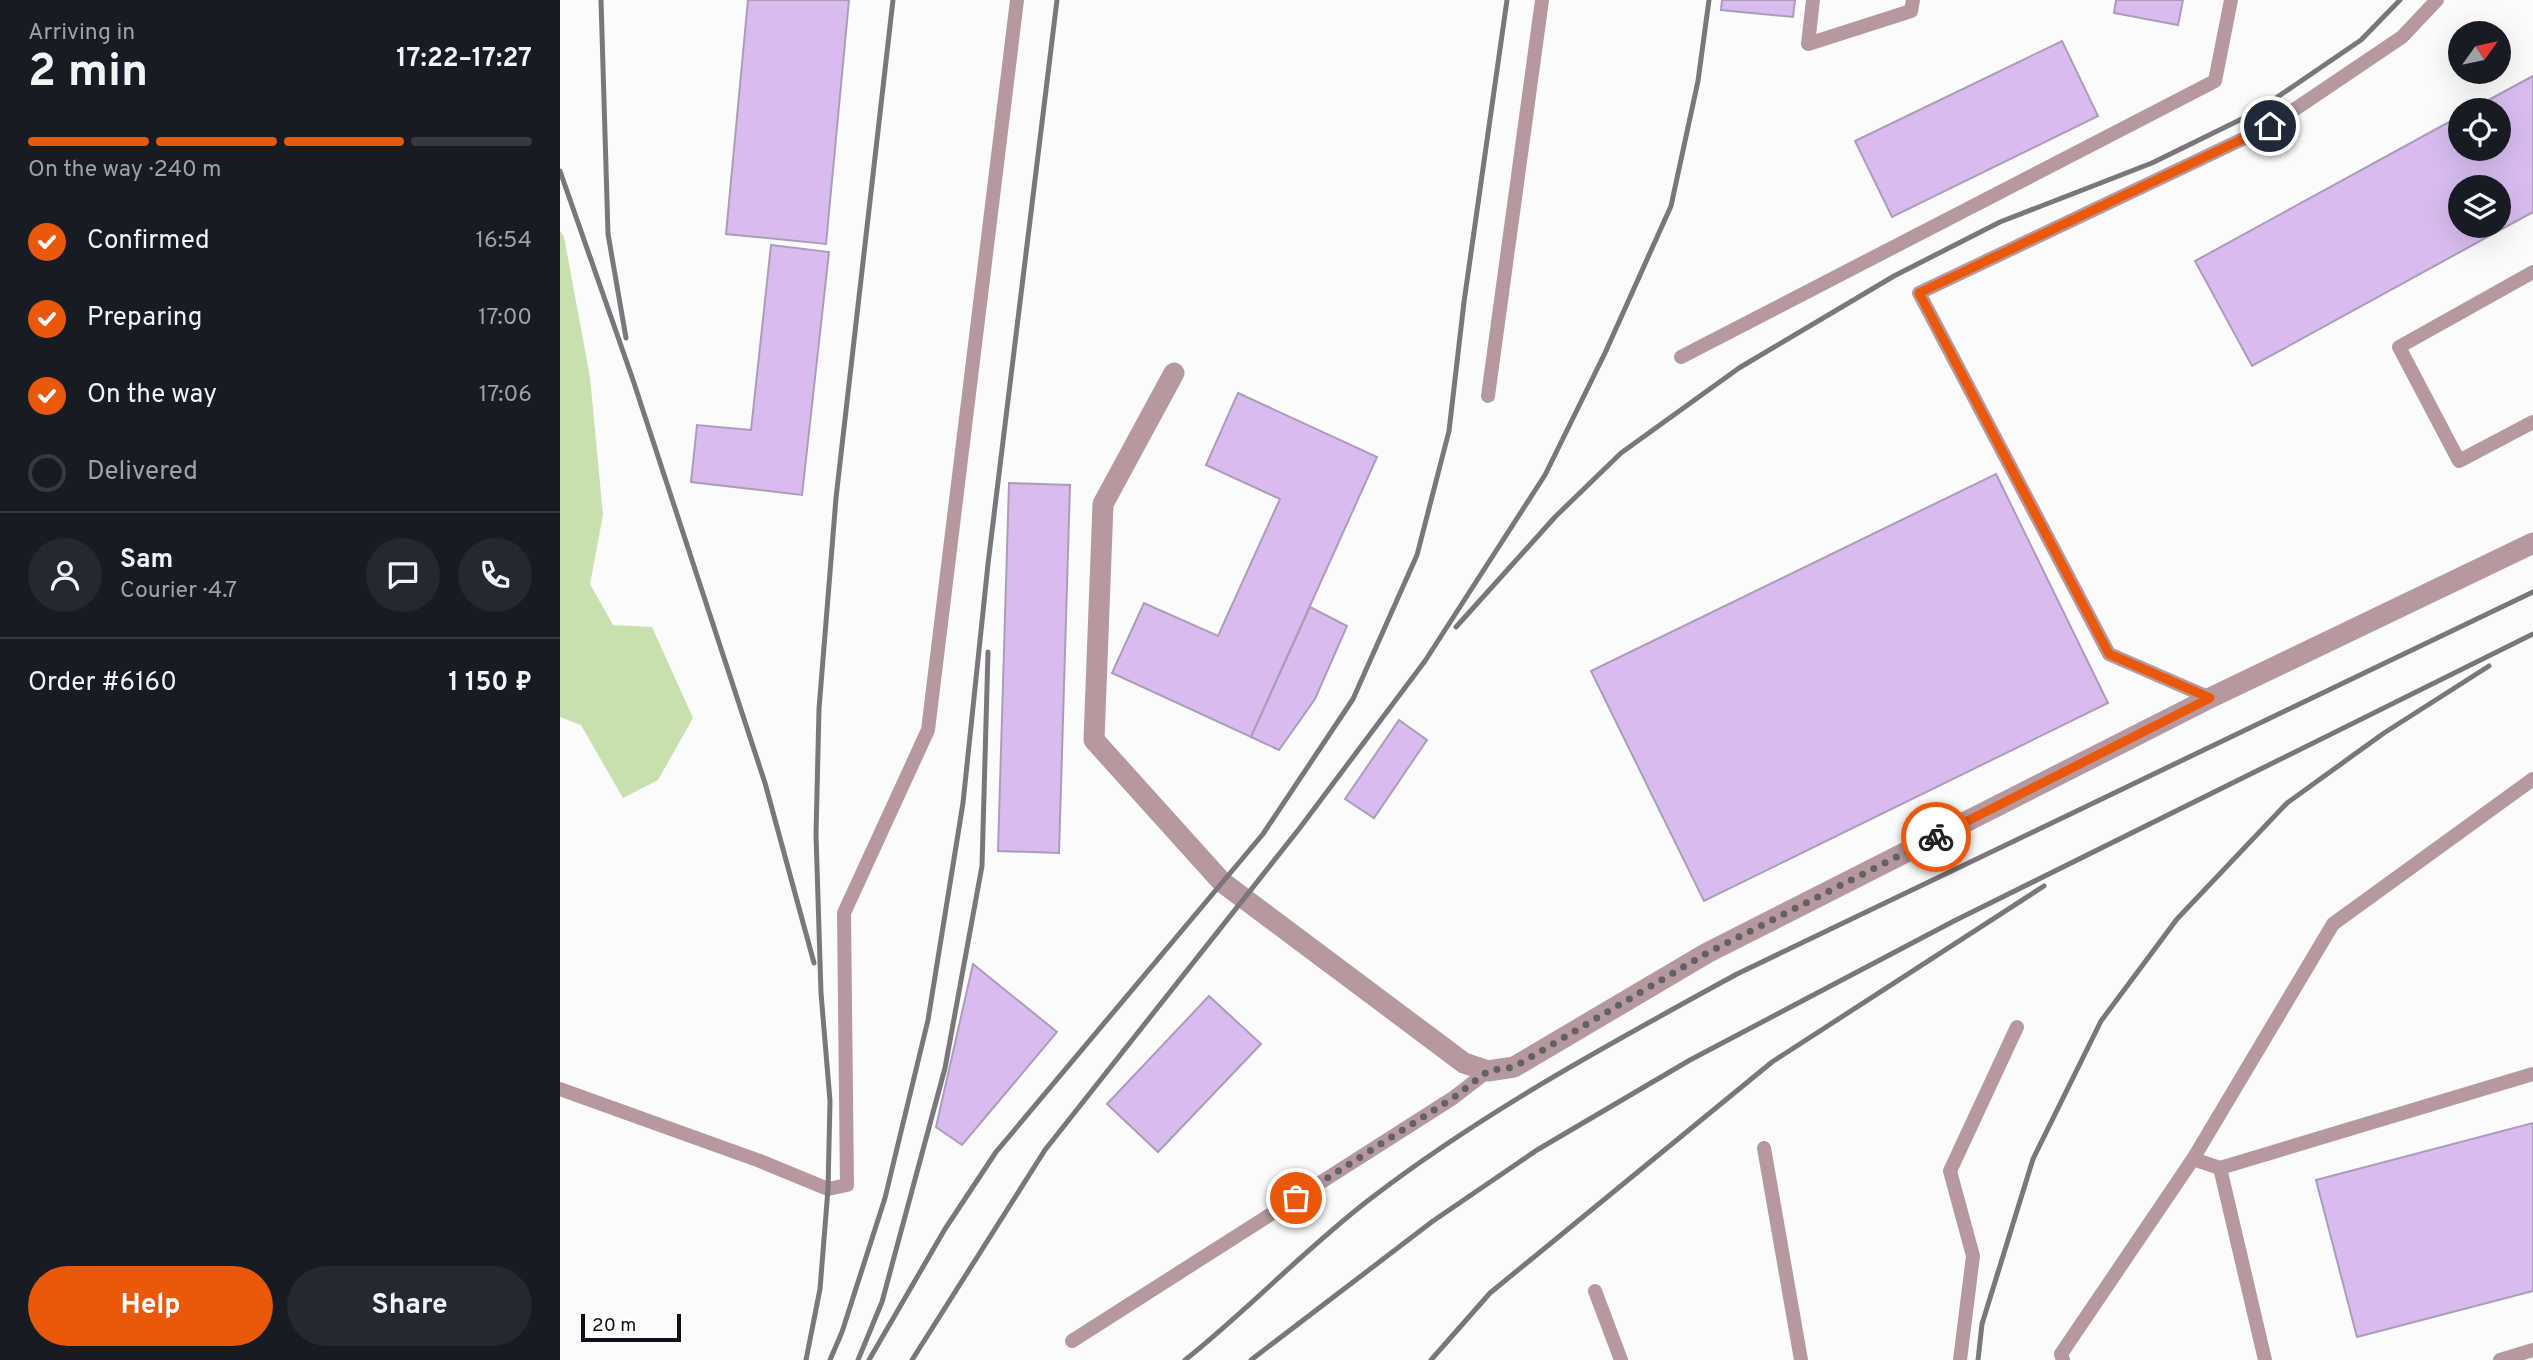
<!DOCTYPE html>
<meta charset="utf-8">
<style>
:root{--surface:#171b24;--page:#242831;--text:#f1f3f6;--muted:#9ea1a6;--line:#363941;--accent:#ea580c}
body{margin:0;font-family:Overpass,sans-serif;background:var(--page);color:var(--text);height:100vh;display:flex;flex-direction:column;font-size:26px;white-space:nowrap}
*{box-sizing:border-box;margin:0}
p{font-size:23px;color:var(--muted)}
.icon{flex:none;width:38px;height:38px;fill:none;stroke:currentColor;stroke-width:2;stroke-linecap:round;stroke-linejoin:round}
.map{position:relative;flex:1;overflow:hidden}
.side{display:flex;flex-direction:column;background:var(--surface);width:560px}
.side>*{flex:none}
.needle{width:46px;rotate:57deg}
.tools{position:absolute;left:1888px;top:21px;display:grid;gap:14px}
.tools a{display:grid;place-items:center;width:63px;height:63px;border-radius:50%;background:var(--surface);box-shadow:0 7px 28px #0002;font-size:35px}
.scale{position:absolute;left:21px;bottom:18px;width:100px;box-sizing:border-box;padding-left:7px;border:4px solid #130d18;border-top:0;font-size:19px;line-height:24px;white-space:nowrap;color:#130d18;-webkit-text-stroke:5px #fff;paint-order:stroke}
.pin{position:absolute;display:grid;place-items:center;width:60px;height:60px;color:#fff;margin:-30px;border:4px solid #fff;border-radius:50%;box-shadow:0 2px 7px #0007}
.courier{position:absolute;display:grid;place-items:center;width:70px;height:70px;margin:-35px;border:5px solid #ea580c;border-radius:50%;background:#fff;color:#222;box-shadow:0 2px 9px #0007}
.summary em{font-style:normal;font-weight:700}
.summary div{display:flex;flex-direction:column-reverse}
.summary{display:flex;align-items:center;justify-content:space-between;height:119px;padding:0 28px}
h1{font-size:46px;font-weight:700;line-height:52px}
.bar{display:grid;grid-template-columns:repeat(4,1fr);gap:10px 7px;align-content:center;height:84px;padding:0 28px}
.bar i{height:9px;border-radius:5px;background:var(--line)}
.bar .active{background:var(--accent)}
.bar p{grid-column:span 4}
.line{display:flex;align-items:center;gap:18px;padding:0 28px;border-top:2px solid var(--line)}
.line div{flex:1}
.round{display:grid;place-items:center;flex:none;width:74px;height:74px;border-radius:37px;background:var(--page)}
ol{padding:0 28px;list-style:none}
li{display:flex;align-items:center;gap:21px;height:77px}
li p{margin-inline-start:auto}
li .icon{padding:7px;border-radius:50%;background:var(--accent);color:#fff;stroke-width:4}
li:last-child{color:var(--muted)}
li i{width:38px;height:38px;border:4px solid var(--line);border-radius:50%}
.primary-button{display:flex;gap:14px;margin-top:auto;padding:14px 28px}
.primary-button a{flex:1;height:80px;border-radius:42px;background:var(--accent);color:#fff;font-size:28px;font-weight:700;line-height:80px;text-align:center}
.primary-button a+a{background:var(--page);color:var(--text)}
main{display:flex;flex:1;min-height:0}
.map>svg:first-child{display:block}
</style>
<main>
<section class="side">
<div class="summary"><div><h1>2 min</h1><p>Arriving in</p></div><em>17:22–17:27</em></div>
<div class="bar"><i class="active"></i><i class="active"></i><i class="active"></i><i></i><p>On the way · 240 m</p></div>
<ol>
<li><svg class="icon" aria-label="check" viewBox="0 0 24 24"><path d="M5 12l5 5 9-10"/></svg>Confirmed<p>16:54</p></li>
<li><svg class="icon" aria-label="check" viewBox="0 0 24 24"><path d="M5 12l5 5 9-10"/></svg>Preparing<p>17:00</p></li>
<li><svg class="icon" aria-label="check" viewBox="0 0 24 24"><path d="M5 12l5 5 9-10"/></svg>On the way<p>17:06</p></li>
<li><i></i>Delivered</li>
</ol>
<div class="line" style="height:126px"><a class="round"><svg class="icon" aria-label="person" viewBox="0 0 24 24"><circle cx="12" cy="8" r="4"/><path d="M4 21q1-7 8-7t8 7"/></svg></a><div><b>Sam</b><p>Courier · 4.7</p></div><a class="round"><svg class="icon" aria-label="chat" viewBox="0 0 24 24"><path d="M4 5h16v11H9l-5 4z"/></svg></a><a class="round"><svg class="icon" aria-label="phone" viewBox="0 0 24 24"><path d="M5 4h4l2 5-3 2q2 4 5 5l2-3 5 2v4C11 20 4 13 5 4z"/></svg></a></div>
<div class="line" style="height:91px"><div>Order #6160</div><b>1 150 ₽</b></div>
<div class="primary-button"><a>Help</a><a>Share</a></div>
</section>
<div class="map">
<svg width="1973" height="1360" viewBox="0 0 1973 1360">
<rect width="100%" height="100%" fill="#fbfbfb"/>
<path fill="#c7e0ae" d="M0 231 4 237 30 377 43 515 30 584 53 625 92 627 133 718 98 780 63 798 21 725 0 717Z"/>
<g fill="#d8bcf0" stroke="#ac9cb9" stroke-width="2" fill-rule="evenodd">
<path d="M188 0H289L266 244 166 234Z"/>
<path d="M1162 0H1235L1233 17 1161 10Z"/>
<path d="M1556 0H1623L1618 25 1554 13Z"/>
<path d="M1502 41 1538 116 1332 217 1295 141Z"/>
<path d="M1973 76V212L1692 366 1635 261 1900 116V149H1939V110H1910ZM1900 187H1939V226H1900Z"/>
<path d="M211 245 269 252 242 495 131 482 137 425 191 430Z"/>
<path d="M678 393 817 457 691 737 552 673 584 603 658 636 720 499 646 465Z"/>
<path d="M1436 474 1548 703 1144 901 1031 671Z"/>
<path d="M449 483 510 485 499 853 438 851Z"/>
<path d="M750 607 787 626 755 699 719 750 691 737Z"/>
<path d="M839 720 867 740 814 818 785 799Z"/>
<path d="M413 964 497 1032 402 1145 376 1127Z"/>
<path d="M649 996 701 1044 598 1152 547 1104Z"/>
<path d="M1973 1123V1291L1797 1337 1756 1180Z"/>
</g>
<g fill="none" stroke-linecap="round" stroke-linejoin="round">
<g stroke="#b5999f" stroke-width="14">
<path d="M1253 0 1248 44 1351 11 1353 0"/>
<path d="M1973 272 1839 347 1899 461 1973 422"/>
<path d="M1121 357 1655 81 1671 0"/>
<path d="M928 396 982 0"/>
<path d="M1650 698 1549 654 1359 293 1710 126 1842 37 1877 0"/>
<path d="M0 1089 200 1161 268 1189 287 1185 284 913 368 730 457 0"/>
<path d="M1204 1148 1241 1360"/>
<path d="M1660 1168 1973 1074"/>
<path d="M1035 1291 1061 1360"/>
<path d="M512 1341 893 1098 928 1071"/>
<path d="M1400 1360 1413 1256 1390 1171 1457 1027"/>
<path d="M1503 1360 1501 1354 1633 1159"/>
<path d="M1705 1360 1660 1168 1633 1159 1773 924 1973 779"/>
<path d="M1940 1360 1973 1350"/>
</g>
<path stroke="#b5999f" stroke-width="21" d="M614 373 543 504 534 740 662 882 904 1063 928 1071 954 1067 1147 953 1650 698 1973 543"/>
<g stroke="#7a767c" stroke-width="5">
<path d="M41 0 48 234 66 338"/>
<path d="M0 171 73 380 205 783 254 963"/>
<path d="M896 627 995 517 1061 453 1179 368 1334 276 1440 222 1592 163 1694 113 1801 40 1840 0"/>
<path d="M246 1360 260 1289 268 1189 270 1101 261 993 256 835 259 709 276 498 333 0"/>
<path d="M270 1360 282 1332 325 1198 368 1020 403 803 428 564 497 0"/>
<path d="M298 1360 322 1302 385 1068 422 866 428 652"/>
<path d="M309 1360 385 1229 436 1152 703 834 793 699 857 555 889 431 904 302 947 0"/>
<path d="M352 1360 485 1150 739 829 865 661 985 475 1045 353 1111 206 1138 81 1149 0"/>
<path d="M625 1360C689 1309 745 1249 810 1199 923 1112 1051 1043 1177 974L1973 592"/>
<path d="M691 1360 873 1221 977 1150 1130 1060 1394 921 1973 634"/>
<path d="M871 1360 930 1293 1212 1062 1484 886"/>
<path d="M1418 1360 1422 1324 1473 1159 1541 1021 1617 919 1727 803 1824 733 1929 666"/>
</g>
</g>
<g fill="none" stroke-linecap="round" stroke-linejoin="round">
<path stroke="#646067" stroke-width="7" stroke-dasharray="0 12.6" d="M736 1198 893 1098 928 1071 954 1067 1147 953 1376 837"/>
<path stroke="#ea580c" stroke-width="9" d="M1376 837 1650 698 1549 654 1359 293 1710 126"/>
</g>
</svg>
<div class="tools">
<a><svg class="needle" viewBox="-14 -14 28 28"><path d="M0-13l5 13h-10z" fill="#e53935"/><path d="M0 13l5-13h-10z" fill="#9ea1a6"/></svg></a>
<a><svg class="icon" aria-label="locate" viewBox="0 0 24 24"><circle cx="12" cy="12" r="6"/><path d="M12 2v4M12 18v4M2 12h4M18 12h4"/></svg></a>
<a><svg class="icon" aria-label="layers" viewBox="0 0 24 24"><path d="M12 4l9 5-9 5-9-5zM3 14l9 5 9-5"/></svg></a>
</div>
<div class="scale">20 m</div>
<div class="pin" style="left:736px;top:1198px;background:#ea580c"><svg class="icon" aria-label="bag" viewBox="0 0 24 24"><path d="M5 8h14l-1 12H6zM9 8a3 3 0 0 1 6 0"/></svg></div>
<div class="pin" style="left:1710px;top:126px;background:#1f2937"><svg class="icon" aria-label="home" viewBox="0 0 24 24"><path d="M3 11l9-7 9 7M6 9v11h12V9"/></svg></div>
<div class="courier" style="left:1376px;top:837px"><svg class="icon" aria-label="bike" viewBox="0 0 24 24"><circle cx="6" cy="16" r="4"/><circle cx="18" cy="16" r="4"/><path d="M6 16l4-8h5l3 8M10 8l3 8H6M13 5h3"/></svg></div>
</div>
</main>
